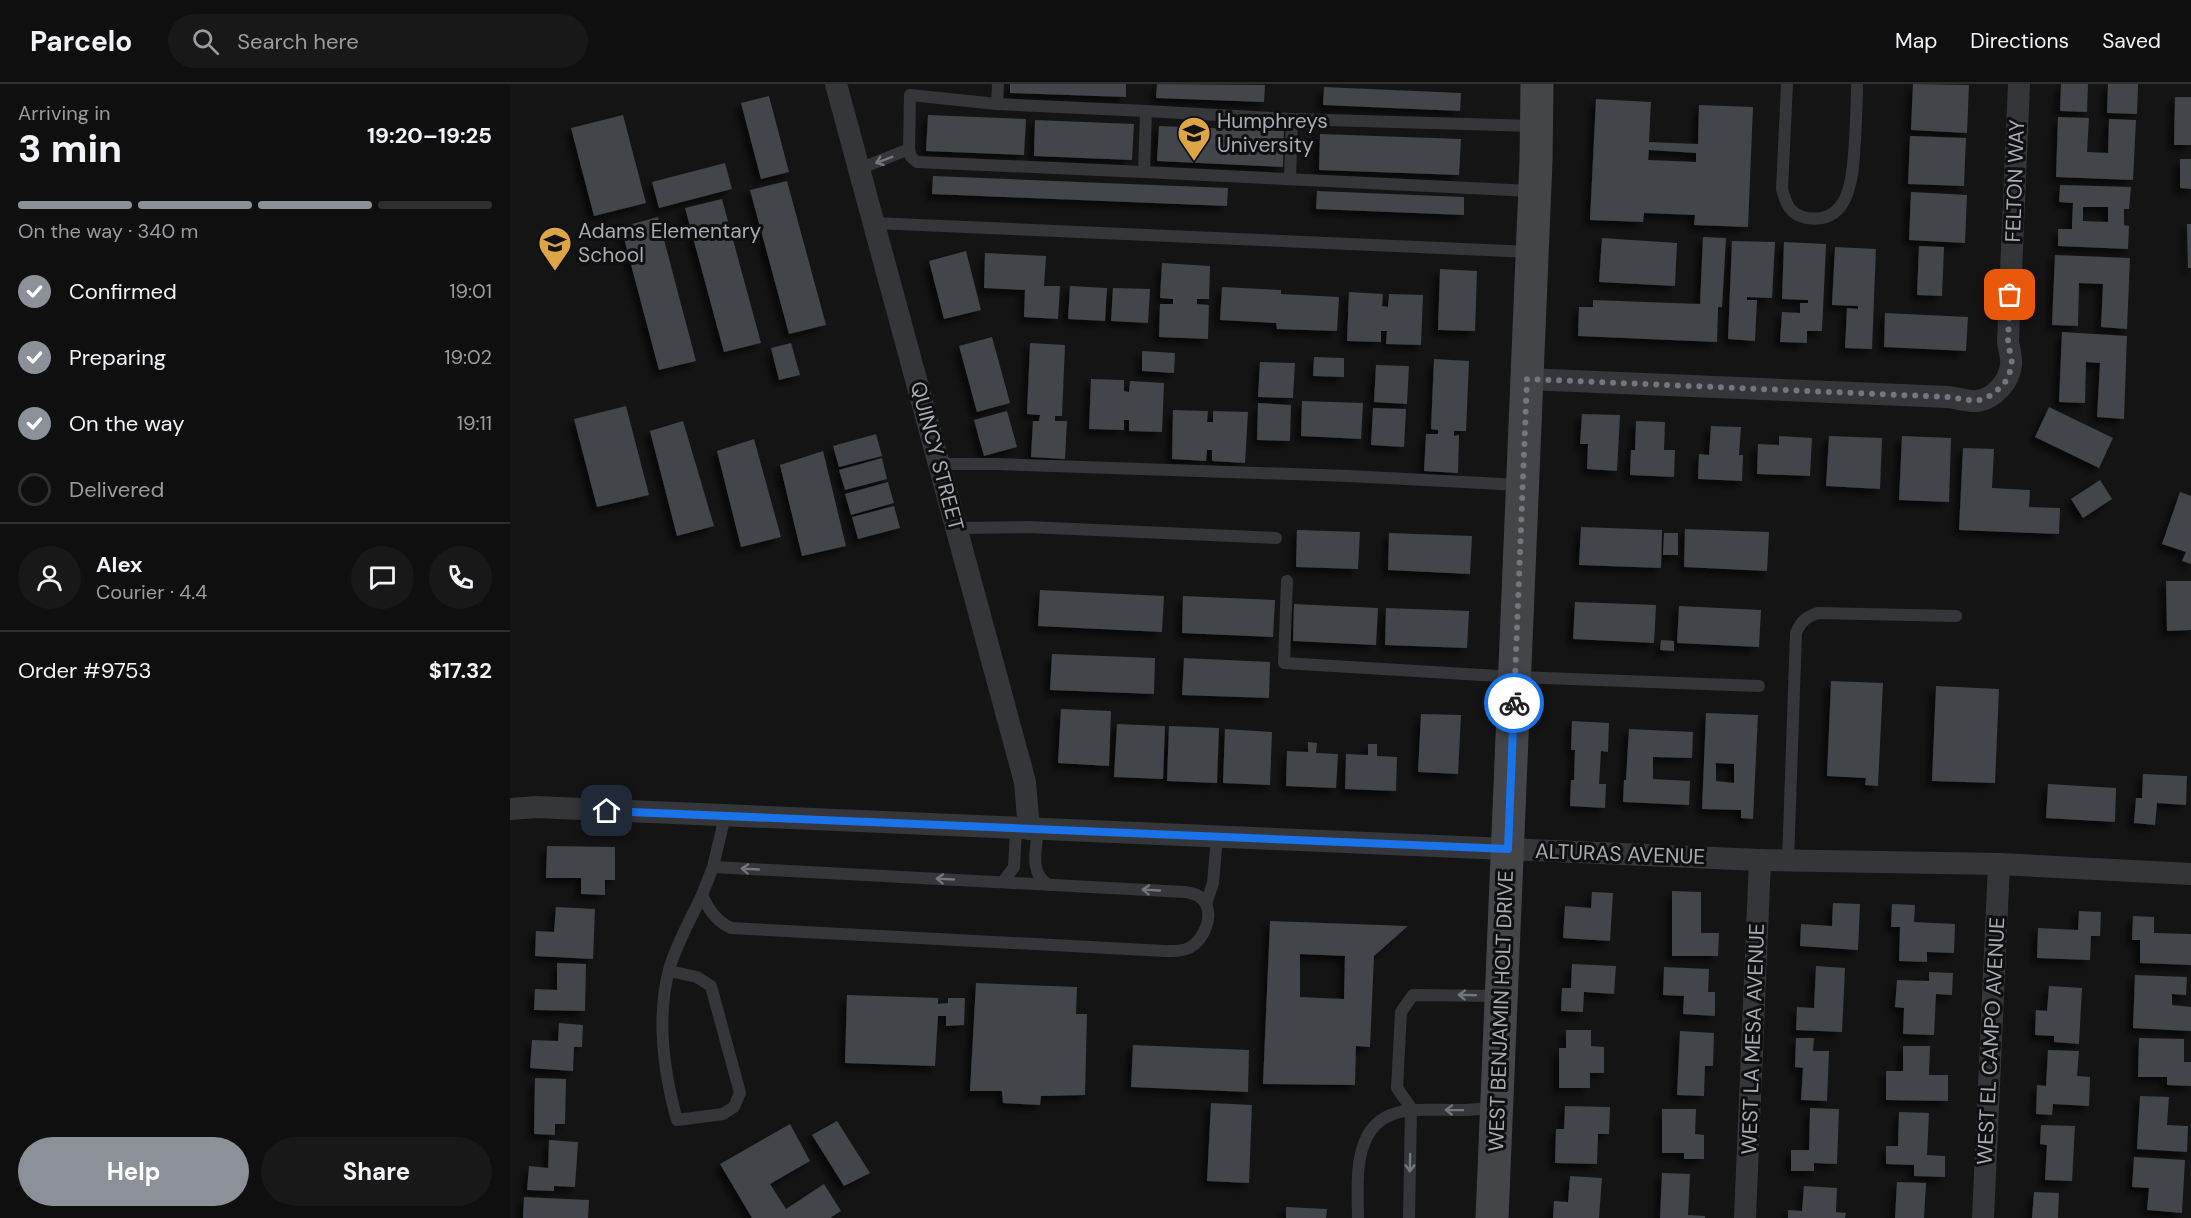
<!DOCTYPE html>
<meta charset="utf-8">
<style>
:root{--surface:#0f0f10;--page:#181819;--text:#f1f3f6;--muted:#9b9c9f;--line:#2f2f30;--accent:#8c9099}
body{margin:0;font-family:"DM Sans",sans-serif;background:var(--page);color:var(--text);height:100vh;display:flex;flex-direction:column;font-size:22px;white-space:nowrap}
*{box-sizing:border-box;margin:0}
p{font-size:20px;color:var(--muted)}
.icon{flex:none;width:33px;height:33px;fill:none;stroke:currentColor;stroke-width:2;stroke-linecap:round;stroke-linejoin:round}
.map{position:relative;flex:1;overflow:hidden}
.side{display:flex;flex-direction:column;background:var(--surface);width:510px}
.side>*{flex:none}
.pin{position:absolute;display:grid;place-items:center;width:51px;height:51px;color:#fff;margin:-26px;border-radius:12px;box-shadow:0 3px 9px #0006}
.courier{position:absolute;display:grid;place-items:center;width:60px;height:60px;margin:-30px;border:4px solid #1a73e8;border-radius:50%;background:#fff;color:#222;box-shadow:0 2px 8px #0007}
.summary em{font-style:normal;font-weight:700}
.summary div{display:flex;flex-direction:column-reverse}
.summary{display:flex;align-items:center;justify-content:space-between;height:102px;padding:0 18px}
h1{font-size:39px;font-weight:700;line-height:45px}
.bar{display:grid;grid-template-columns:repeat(4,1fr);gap:9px 6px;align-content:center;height:72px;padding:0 18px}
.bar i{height:8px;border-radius:4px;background:var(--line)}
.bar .selected{background:var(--accent)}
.bar p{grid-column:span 4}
.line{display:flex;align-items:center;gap:15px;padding:0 18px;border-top:2px solid var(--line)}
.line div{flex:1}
.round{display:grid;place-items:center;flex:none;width:63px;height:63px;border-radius:32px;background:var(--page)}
ol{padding:0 18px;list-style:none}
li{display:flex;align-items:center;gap:18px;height:66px}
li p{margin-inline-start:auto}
li .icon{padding:6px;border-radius:50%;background:var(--accent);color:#fff;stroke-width:4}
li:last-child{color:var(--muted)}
li i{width:33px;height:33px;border:3px solid var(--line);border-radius:50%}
.cta{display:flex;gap:12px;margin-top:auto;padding:12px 18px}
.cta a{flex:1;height:69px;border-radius:36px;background:var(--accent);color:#fff;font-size:24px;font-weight:700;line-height:69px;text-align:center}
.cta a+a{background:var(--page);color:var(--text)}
header{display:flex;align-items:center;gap:36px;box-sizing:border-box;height:84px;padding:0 30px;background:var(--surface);border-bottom:2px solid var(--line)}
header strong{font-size:28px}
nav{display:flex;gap:33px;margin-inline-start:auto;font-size:21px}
.search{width:420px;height:54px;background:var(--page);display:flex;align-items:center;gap:15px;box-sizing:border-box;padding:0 21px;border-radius:33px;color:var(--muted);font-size:22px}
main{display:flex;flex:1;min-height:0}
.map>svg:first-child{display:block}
</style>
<header>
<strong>Parcelo</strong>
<div class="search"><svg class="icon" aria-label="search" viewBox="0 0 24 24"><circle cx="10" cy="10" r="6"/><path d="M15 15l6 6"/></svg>Search here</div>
<nav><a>Map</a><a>Directions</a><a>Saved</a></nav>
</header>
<main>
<section class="side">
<div class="summary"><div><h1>3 min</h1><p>Arriving in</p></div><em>19:20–19:25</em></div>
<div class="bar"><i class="selected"></i><i class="selected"></i><i class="selected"></i><i></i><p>On the way · 340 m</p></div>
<ol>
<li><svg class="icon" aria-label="check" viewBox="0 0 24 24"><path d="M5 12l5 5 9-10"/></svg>Confirmed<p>19:01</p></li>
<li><svg class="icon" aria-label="check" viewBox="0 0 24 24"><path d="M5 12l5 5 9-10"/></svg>Preparing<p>19:02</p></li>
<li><svg class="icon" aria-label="check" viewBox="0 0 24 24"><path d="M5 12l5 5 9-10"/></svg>On the way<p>19:11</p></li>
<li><i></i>Delivered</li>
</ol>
<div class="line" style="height:108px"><a class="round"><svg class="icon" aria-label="person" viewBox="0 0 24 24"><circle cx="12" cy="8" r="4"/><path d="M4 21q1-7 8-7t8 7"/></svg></a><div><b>Alex</b><p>Courier · 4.4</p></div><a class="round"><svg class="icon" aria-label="chat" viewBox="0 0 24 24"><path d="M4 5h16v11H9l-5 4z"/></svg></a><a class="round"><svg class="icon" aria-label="phone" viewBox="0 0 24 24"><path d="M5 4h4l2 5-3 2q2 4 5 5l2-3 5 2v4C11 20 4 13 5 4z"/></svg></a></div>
<div class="line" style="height:78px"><div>Order #9753</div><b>$17.32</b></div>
<div class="cta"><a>Help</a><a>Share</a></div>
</section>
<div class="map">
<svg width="1681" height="1134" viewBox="0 0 1681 1134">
<defs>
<filter id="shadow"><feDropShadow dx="-5.5" dy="5.5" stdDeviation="3" flood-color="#0009"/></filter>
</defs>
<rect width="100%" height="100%" fill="#141415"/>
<g fill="#434448" fill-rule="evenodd" filter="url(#shadow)">
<path d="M500 0H616V13L500 9Z"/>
<path d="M647 0 755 1 754 18 646 14Z"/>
<path d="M1403 0 1459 1 1457 49 1401 46Z"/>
<path d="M1551 0H1578L1577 28 1550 27Z"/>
<path d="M1598 0H1628L1627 30 1597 29Z"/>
<path d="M814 3 951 9 950 27 813 21Z"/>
<path d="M259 12 279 88 251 95 231 19Z"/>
<path d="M1665 13H1681V61H1664Z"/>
<path d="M1086 15 1141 18 1139 58 1188 60 1189 21 1243 23 1238 143 1184 141 1185 131 1134 129 1133 138 1080 136ZM1139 66 1186 69V78L1138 76Z"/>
<path d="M113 31 136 119 84 132 61 44Z"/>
<path d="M418 31 516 35 514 71 416 67Z"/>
<path d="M1548 33 1579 34 1577 68 1598 69 1599 35 1626 36 1623 96 1546 93Z"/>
<path d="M525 36 624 40 622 76 524 72Z"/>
<path d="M649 42 774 47 773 83 647 77Z"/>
<path d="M810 50 951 55 949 91 809 86Z"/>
<path d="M1400 52 1456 54 1454 102 1398 100Z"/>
<path d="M1670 75H1681V105L1670 104Z"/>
<path d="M215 79 222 105 149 124 142 98Z"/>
<path d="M423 92 718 104 717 122 422 110Z"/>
<path d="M277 97 316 241 279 250 240 106Z"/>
<path d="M1550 101 1621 103 1619 125H1614V141L1619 142 1618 165 1548 162V145H1562V140L1563 119 1549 118ZM1573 123H1598V138L1573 137Z"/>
<path d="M807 107 954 113V131L806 125Z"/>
<path d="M1401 108 1457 111 1455 159 1399 156Z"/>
<path d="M212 115 251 259 214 268 175 124Z"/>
<path d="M148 133 186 277 149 286 111 143Z"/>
<path d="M1677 140H1681V184H1678Z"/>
<path d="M1193 153 1216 154 1212 223H1208L1207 258 1068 252 1069 223H1083V216L1190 220Z"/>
<path d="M1092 154 1167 159 1165 202 1089 198Z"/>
<path d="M1222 157 1265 158 1262 214 1237 213V216H1247L1245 257 1218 255Z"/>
<path d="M1274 158 1316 160 1312 247H1297V259L1270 258 1272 228 1290 229V219H1298V216L1272 215Z"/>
<path d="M1409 162 1434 163 1432 212 1407 211Z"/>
<path d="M1325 163 1366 165 1362 265 1335 264 1337 224 1348 225V222L1322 221Z"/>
<path d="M456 167 471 226 434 235 419 177Z"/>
<path d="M475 169 536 172 534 202H550L548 235 514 233 515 206 474 204Z"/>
<path d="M1545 171 1620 174 1617 245 1591 243 1593 200 1569 199 1568 242 1542 241Z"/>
<path d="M652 179 700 182 699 215H687V220L699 221 698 255 649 253 650 220H663V215L650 214Z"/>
<path d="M930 185 967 187 965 247 928 246Z"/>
<path d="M560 202 597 204 595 237 558 235Z"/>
<path d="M712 203 771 206V210L829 213 827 247 767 245 766 239 710 236Z"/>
<path d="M603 204 640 205 638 239 601 237Z"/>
<path d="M839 208 873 210 872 222 878 223 879 210 913 211 911 261 876 260 877 247H871V258L837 257Z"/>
<path d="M1375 229 1458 233 1456 267 1374 263Z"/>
<path d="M1552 248 1617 252 1614 335 1587 333 1590 279 1576 278 1575 319 1549 318Z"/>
<path d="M482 253 500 319 467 328 449 262Z"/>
<path d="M281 259 290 291 269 296 261 264Z"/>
<path d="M520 259 555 261 552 332H545V337H557L555 375 521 373 523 337H529L530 331 517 330Z"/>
<path d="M632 267 665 269 664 289 632 287Z"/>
<path d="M804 273 834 274V293L803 292Z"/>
<path d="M924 275 959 277 956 347H944V352L949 351 948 389 914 387 916 350H928V346L921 345Z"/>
<path d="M750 278 785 279 783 314 748 313Z"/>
<path d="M866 281 899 282 897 320 864 318Z"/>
<path d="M581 295 614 296V307L619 308 620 297 654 299 652 348 619 347V336H614V346L579 345Z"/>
<path d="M792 317 853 319 851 355 791 352Z"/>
<path d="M748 319 781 321 780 357 747 356Z"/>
<path d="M116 322 139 411 87 423 64 335Z"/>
<path d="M1539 323 1603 354 1589 384 1525 353Z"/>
<path d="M863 324 896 325 894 363 861 361Z"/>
<path d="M663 326 698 327 697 338H703V327L738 328 735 379 702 377V366H697L696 377 662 375Z"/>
<path d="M497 327 507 363 474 372 464 336Z"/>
<path d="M1072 330 1110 331 1107 387 1077 385 1078 360H1070Z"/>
<path d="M173 337 204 442 167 452 140 347Z"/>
<path d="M1126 337 1155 338 1154 366H1165L1164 393 1120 391 1121 366H1125Z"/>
<path d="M1201 342 1231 343 1229 371H1233L1232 397 1188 395 1189 370 1199 371Z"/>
<path d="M366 350 372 372 329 383 323 362Z"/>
<path d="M1269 352 1302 354 1300 392 1247 390 1248 360 1269 361Z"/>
<path d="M1319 352 1372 354 1370 405 1316 402Z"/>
<path d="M1392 352 1441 354 1439 418 1389 416Z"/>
<path d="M244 355 271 453 231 463 207 367Z"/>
<path d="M1453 364 1484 365 1482 404 1520 406 1519 423 1550 424 1549 450 1449 446Z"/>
<path d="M313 367 336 462 292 472 270 381Z"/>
<path d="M372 374 377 395 335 406 329 386Z"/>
<path d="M1590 396 1602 415 1573 434 1561 415Z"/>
<path d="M378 398 384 419 341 431 335 410Z"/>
<path d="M1670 408 1681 412V480L1672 477 1676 468 1652 460Z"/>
<path d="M384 422 390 444 348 455 342 433Z"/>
<path d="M1071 443 1152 446 1151 484 1069 481Z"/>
<path d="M1175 445 1259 448 1257 487 1174 483Z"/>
<path d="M787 446 850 448 848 485 786 483Z"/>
<path d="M879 449 962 452 960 490 878 486Z"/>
<path d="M1154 449H1168V471H1153Z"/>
<path d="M1656 497H1681V546L1657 547Z"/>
<path d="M530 506 654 512 652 548 528 542Z"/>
<path d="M673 512 765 516 763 553 672 549Z"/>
<path d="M1065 518 1146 521 1144 559 1063 555Z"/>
<path d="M784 520 868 524 866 561 783 557Z"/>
<path d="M1169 522 1251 526 1249 563 1167 559Z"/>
<path d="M876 524 959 527 957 564 875 561Z"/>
<path d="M1151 556 1164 557V567L1150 566Z"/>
<path d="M542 570 645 574 644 610 540 606Z"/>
<path d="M674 574 760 578 759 614 672 611Z"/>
<path d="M1321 597 1373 599 1368 702 1355 701 1356 694 1317 692Z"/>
<path d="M1426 602 1489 605 1485 699 1422 697Z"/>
<path d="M551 625 601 627 599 682 548 679Z"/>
<path d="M1196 629 1248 631 1243 735 1231 734V726L1192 725ZM1206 679 1224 680V699L1206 697Z"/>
<path d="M911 630 951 631 948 690 908 688Z"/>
<path d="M1062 637 1099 639 1098 668 1091 667 1089 700H1096L1095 724 1060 722 1061 696H1064L1065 666H1061Z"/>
<path d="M607 640 655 642 653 695 604 693Z"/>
<path d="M659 642 709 644 707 699 657 697Z"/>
<path d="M715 645 762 648 760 701 713 699Z"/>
<path d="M1119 645 1183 648 1182 674 1143 673V695L1180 697 1179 721 1113 718 1114 696H1116Z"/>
<path d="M798 658 807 659 806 669 828 670 826 704 776 702 777 667 798 668Z"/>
<path d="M858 660H867V672L887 673 886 707 835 705 836 670 858 671Z"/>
<path d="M1633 690 1677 692 1676 721 1647 719 1645 741 1624 739 1626 714H1632Z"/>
<path d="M1538 700 1606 704 1605 738 1536 734Z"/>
<path d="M37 762 105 763V796H95V811L71 810V794H36Z"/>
<path d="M1162 807 1191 808V849H1209L1208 872H1162Z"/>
<path d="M1082 808 1103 809 1100 857 1053 854 1055 822 1081 824Z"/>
<path d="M1323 819 1350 820 1348 866 1290 862 1291 840 1322 842Z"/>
<path d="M1382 820 1405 821 1404 838 1445 840 1444 869 1417 868V878L1389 877 1390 843H1381Z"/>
<path d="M46 823 85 825 83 875 25 872 26 847 44 848Z"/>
<path d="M1569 827 1591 828 1590 852H1581L1580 876 1527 874 1528 844 1568 846Z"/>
<path d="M1623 832 1644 833V849L1681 850V881L1630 879V856H1622Z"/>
<path d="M760 837 898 842 864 872 860 963 846 962 845 1001 753 1000ZM790 870 835 872 834 915 790 913Z"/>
<path d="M47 879 76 880 75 927 24 926 25 905 47 906Z"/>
<path d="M1062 880 1106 882 1104 910 1074 908 1073 928 1051 927 1052 904H1061Z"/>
<path d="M1306 882 1335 884 1332 948 1286 946 1287 923 1304 924Z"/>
<path d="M1154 883 1199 885 1198 908H1205V932L1173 930 1174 912 1153 911Z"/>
<path d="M1419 888 1443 889 1442 911 1426 910 1424 951 1393 950 1394 924 1385 923 1387 896 1419 897Z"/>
<path d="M1625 891 1677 893 1676 911 1662 910V921L1681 923V947L1623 944Z"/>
<path d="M466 899 567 903 566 930H577L575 1011 531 1012 530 1021 493 1019 492 1007H460Z"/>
<path d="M1539 902 1572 904 1569 960 1544 958V952L1525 951 1526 926 1537 927Z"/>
<path d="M337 911 428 914V920L438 919V914H455L454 941 436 942V932H428L425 982 335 979Z"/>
<path d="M49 939 73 941 72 963H64L63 987 20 984 22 956 48 957Z"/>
<path d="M1056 946H1081V962L1094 963V989H1080V1004H1049V964H1056Z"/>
<path d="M1170 947 1204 949 1203 982H1195L1194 1012 1167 1011Z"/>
<path d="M1286 954H1304L1303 967H1319L1317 1017 1291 1016 1293 984 1285 983Z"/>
<path d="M1629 954 1674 955V978H1681V1002L1657 1001V993H1628Z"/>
<path d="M623 961 739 966 738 1008 621 1003Z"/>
<path d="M1393 962H1420L1419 991H1438V1017L1376 1016V987H1393Z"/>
<path d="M1538 966 1569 967 1567 992 1580 993 1579 1022 1543 1020 1542 1031 1526 1030 1527 1001 1536 1002Z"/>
<path d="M25 994 56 995 55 1040H45V1051L24 1050Z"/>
<path d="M1630 1012 1659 1013 1657 1041 1678 1042 1677 1068 1627 1065Z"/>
<path d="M701 1019 742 1021 739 1099 697 1097Z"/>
<path d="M1055 1022 1100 1023 1099 1050H1088L1087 1080 1045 1079 1046 1045H1054Z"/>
<path d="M1300 1024 1329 1025 1327 1080 1304 1079V1087H1281V1066H1299Z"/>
<path d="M1152 1025H1186L1185 1050 1194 1051V1075H1174V1069H1152Z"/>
<path d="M1389 1028 1419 1029 1417 1071 1435 1072V1093L1404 1092V1081L1376 1080V1062H1388Z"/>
<path d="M327 1037 360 1089 334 1102 302 1051Z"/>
<path d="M280 1040 300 1077 260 1100 276 1125 314 1100 331 1127 320 1134H242L210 1080Z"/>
<path d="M1531 1041 1565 1042 1562 1097 1535 1096 1537 1061 1530 1060Z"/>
<path d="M39 1056 68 1058 65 1103 44 1102V1107L17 1106 19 1082 38 1084Z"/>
<path d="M1624 1073 1675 1076 1672 1129 1637 1126 1639 1104 1622 1103Z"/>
<path d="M1152 1089 1180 1090 1178 1131 1195 1132V1134H1150Z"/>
<path d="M1060 1092 1092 1094 1089 1134H1043L1044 1117 1058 1118Z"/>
<path d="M1387 1098 1416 1099 1414 1134H1385Z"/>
<path d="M1294 1102 1327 1104 1326 1128 1336 1129 1335 1134H1278V1126L1292 1127Z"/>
<path d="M1524 1108 1549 1109 1548 1134H1522Z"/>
<path d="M14 1113 79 1116 78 1134H13Z"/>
<path d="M776 1123 817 1125 816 1134H776Z"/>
</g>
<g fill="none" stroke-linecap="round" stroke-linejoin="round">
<g stroke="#35363a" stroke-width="12">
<path d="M1277 0 1272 105C1276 120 1280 131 1297 134 1343 141 1343 86 1345 56 1346 37 1347 19 1347 0"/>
<path d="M487 20 488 0"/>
<path d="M349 85 399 65"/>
<path d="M634 88 407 78 401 73 399 65 400 11 487 20 636 27"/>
<path d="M780 95 782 35"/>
<path d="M1023 107 634 88 636 27 782 35 1026 42"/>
<path d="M364 139 1021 168"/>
<path d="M429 380H486L839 392 1011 401"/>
<path d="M447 444 518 443 766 454"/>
<path d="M777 497 774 579 1005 593 1249 602"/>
<path d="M528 746C526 766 519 788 538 801"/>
<path d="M1278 777 1286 549C1291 537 1296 533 1308 529L1446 532"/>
<path d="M203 783 675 808C681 809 688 810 692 815 706 830 694 856 679 864 671 868 663 867 655 867L221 844C206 837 199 826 192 811L203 783 215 732"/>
<path d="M493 798 504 783 506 745"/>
<path d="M696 820 703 799 707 753"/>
<path d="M159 887 187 893 201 902 230 1009 224 1023 213 1030 167 1036C154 989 146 935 159 886 166 860 181 835 192 811"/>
<path d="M848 1134C848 1114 846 1093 850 1074 861 1015 909 1027 954 1026 964 1026 975 1024 986 1023"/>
<path d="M899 1134 901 1024 887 1004 891 928 903 911 991 912"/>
</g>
<g stroke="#35363a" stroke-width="22">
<path d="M326 0 515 698 519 745"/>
<path d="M1017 295 1438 313C1447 314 1459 318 1467 317 1484 315 1499 298 1501 281 1502 274 1499 265 1498 258L1509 0"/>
<path d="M0 725 26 723 1250 776 1489 780 1681 790"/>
<path d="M1235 1134 1250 776"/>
<path d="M1473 1134 1489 780"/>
</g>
<path stroke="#434549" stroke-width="33" d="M982 1134 1026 77 1027 0"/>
</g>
<defs><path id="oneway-shaft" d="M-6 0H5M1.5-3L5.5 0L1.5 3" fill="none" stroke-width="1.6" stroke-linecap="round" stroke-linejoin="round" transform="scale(1.5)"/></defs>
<g stroke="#74767d">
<use href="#oneway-shaft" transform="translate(374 76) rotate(159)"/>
<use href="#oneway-shaft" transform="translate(240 785) rotate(-177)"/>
<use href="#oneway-shaft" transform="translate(435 795) rotate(-177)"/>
<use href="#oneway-shaft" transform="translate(641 806) rotate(-177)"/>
<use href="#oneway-shaft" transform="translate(957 911) rotate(-178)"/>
<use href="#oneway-shaft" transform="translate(944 1026) rotate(-179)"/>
<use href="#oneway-shaft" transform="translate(900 1079) rotate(91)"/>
</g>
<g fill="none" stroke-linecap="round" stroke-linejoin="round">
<path stroke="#74767c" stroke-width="6" stroke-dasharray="0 10.8" d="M1004 619 1017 295 1438 313 1467 317 1482 311 1494 300 1499 291 1502 279 1498 258 1500 211"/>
<path stroke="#1a73e8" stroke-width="8" d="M97 727 998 765 1004 619"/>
</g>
<defs>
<g id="university-pin" transform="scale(1.725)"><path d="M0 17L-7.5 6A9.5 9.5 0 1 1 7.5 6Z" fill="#dca645" stroke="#0f0f10"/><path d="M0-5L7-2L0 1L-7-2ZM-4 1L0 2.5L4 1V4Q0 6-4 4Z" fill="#111"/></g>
<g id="school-pin" transform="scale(1.725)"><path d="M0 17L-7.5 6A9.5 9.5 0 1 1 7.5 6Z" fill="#dca645" stroke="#0f0f10"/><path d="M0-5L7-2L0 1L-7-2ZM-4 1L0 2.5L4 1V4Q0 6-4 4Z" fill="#111"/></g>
</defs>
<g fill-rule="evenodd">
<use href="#university-pin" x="684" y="49"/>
<use href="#school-pin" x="45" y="159"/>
</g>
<g text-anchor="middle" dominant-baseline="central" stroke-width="6" stroke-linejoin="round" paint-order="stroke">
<g font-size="21" fill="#a7abb4" stroke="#0f0f10" text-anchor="start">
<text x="707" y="37">Humphreys<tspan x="707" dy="24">University</tspan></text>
<text x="68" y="147">Adams Elementary<tspan x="68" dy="24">School</tspan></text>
</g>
<g font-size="21" fill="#a7abb4" stroke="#0f0f10">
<text transform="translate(1505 97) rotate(-88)">FELTON WAY</text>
<text transform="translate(427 372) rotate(75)">QUINCY STREET</text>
<text transform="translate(1110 770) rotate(2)">ALTURAS AVENUE</text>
<text transform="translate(991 927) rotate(-88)">WEST BENJAMIN HOLT DRIVE</text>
<text transform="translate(1243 955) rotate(-88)">WEST LA MESA AVENUE</text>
<text transform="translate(1481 957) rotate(-87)">WEST EL CAMPO AVENUE</text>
</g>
</g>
</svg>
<div class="pin" style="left:1500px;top:211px;background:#ea580c"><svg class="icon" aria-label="bag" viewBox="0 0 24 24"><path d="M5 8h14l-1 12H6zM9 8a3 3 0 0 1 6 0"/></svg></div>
<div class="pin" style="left:97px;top:727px;background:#1f2937"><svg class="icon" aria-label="home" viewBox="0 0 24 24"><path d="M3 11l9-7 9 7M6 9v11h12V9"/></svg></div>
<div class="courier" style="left:1004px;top:619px"><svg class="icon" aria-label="bike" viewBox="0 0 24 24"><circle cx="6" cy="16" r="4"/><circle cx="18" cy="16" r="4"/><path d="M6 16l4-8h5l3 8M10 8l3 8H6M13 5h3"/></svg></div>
</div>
</main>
